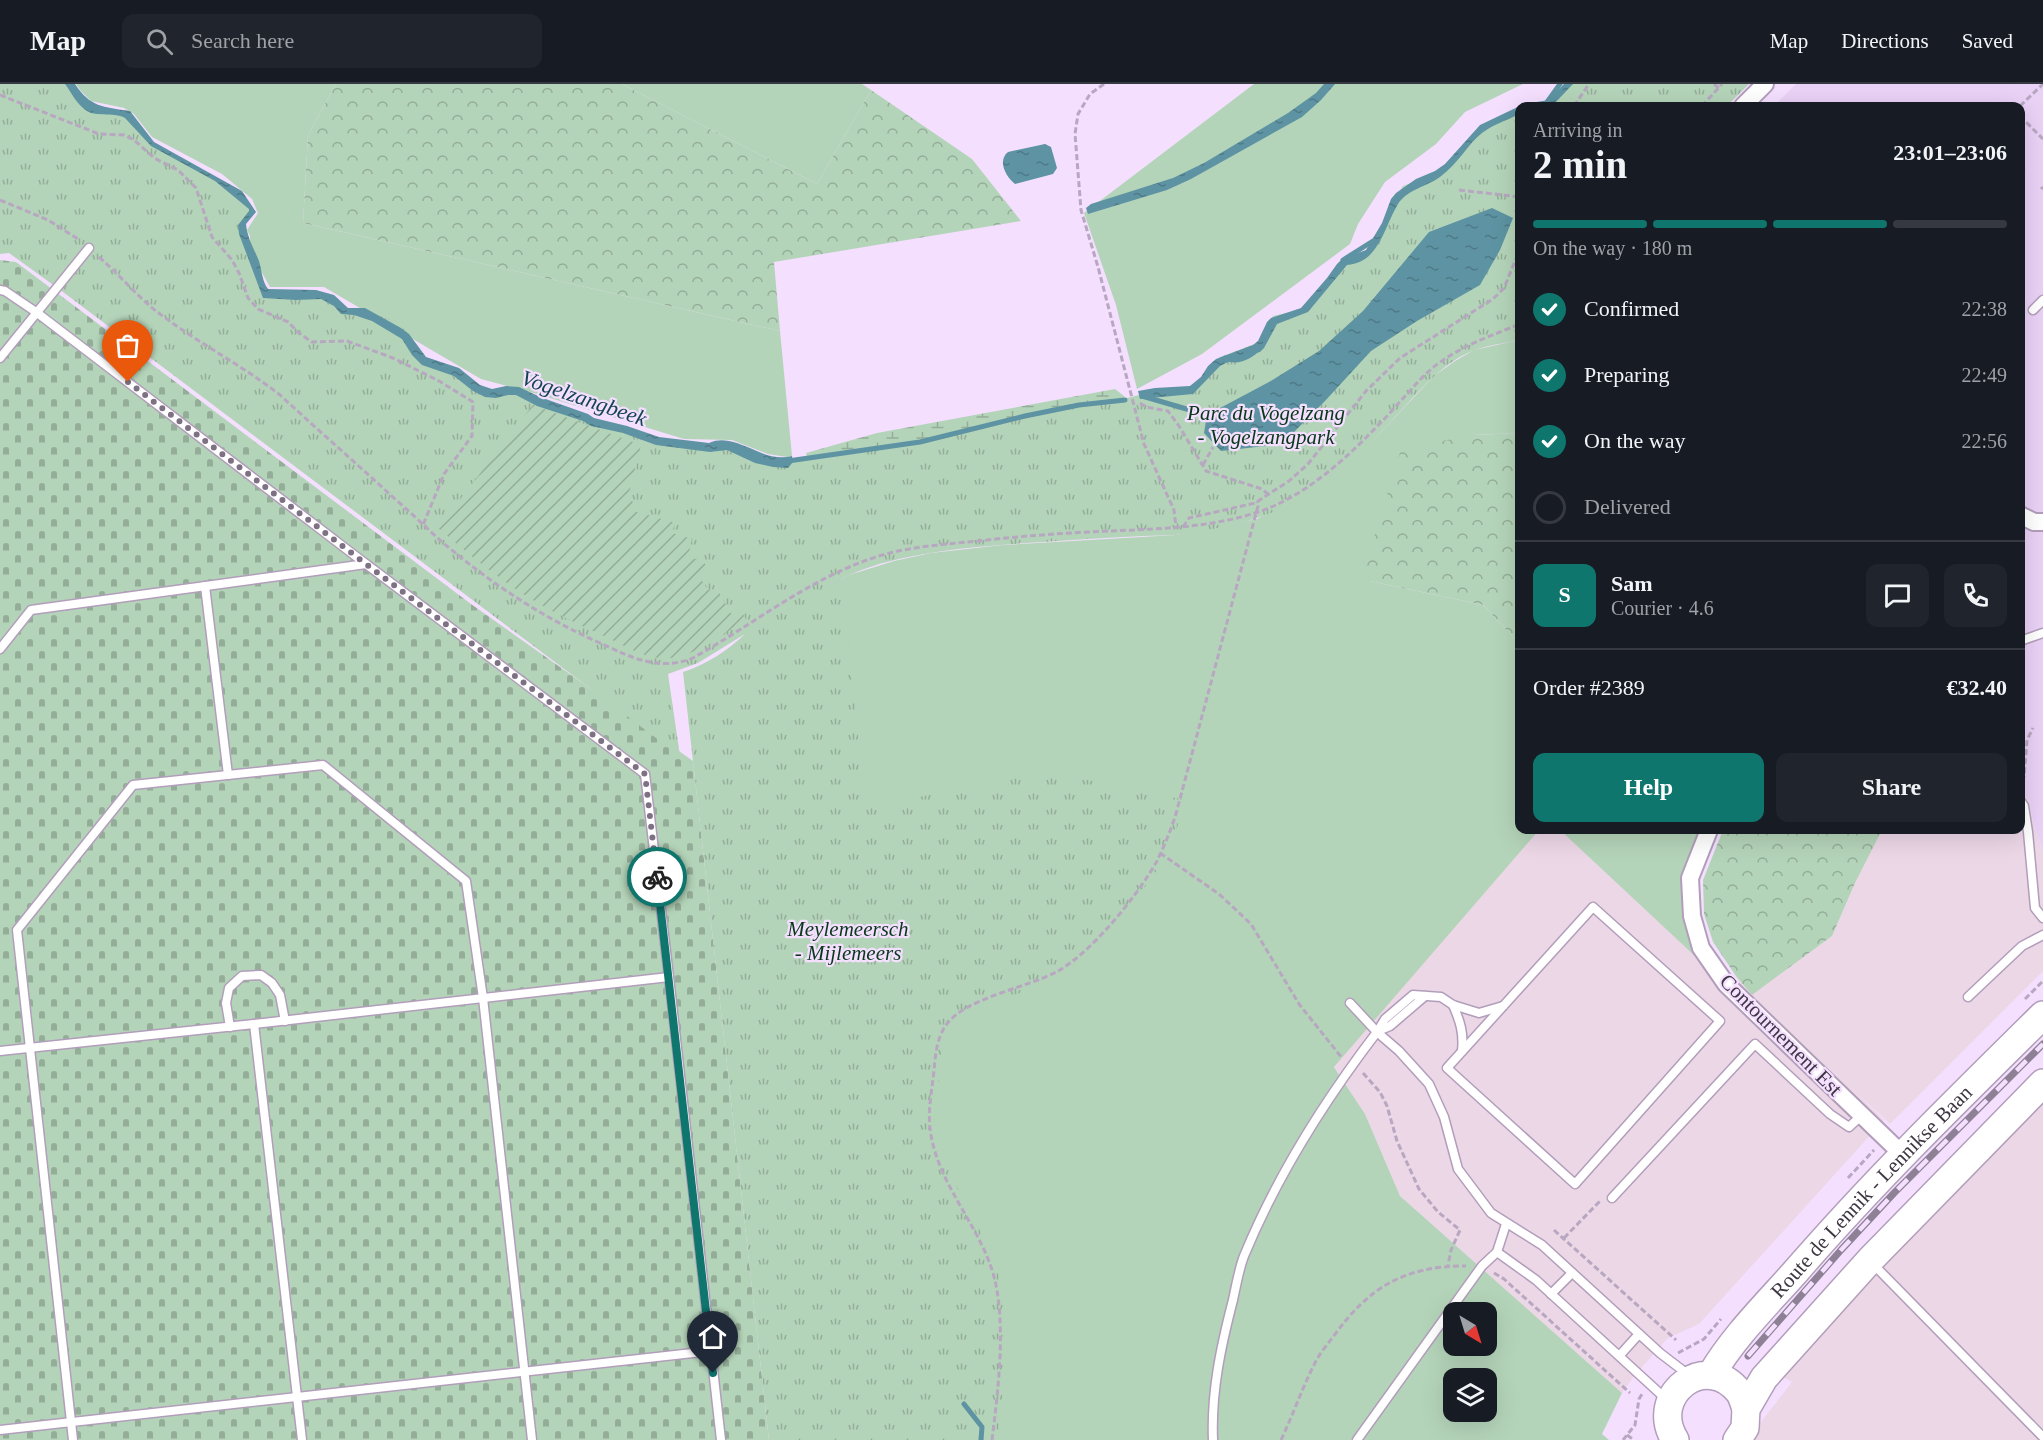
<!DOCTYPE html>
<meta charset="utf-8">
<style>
:root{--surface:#171b24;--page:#20242c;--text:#f1f3f6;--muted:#9ea1a6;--line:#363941;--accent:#0f766e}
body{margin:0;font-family:"Times New Roman",serif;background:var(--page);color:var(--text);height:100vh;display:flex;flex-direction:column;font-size:22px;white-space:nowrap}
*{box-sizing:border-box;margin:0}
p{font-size:20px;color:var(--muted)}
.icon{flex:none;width:33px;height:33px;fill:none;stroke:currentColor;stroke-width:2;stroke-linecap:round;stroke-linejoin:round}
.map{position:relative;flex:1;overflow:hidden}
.drawer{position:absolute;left:1515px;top:18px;width:510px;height:732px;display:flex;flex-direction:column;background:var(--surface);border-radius:12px;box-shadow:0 6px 24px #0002}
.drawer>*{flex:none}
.needle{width:39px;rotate:142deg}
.tools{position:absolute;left:1443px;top:1218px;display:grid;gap:12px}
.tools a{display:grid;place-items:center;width:54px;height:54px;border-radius:12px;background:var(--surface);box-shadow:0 6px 24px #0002;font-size:30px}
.pin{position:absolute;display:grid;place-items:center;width:51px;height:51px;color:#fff;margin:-62px -26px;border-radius:50% 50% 50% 0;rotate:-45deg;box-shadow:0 0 6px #0007}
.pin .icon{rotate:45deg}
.courier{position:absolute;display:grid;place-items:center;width:60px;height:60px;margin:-30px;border:4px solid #0f766e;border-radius:50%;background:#fff;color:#222;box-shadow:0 2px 8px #0007}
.head em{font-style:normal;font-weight:700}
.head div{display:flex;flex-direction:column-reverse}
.head{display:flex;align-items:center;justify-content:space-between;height:102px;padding:0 18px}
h1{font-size:39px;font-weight:700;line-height:45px}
.bar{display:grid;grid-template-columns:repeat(4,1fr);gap:9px 6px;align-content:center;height:72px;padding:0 18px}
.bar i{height:8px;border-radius:4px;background:var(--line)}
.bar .active{background:var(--accent)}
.bar p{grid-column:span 4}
.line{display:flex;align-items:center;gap:15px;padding:0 18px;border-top:2px solid var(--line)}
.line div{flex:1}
.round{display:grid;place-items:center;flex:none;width:63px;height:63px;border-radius:12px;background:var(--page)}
ol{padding:0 18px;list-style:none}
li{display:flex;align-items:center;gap:18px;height:66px}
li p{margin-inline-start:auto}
li .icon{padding:6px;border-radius:50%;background:var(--accent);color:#fff;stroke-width:4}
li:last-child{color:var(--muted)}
li i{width:33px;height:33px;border:3px solid var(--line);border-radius:50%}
.primary-button{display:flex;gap:12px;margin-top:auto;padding:12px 18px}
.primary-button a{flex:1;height:69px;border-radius:12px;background:var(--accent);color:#fff;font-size:24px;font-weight:700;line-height:69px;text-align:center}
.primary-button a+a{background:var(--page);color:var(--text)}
header{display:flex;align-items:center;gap:36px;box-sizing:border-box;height:84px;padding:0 30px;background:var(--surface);border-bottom:2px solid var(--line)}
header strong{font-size:28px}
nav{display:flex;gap:33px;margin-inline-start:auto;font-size:21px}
.search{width:420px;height:54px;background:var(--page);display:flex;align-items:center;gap:15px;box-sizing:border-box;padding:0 21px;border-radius:12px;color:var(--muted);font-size:22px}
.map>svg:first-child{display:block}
</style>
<header>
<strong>Map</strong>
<div class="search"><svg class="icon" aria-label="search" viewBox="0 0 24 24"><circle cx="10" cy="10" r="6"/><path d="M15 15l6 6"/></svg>Search here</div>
<nav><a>Map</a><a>Directions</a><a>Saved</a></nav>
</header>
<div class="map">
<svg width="2043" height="1356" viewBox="0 0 2043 1356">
<defs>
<pattern id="forest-crowns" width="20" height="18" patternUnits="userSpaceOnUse" patternTransform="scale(1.5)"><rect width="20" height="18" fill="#b4d4b9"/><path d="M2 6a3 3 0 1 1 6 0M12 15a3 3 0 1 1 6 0" fill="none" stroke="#94ad98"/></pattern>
<pattern id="wetland-marsh" width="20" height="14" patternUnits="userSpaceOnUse" patternTransform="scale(1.5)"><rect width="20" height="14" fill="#b4d4b9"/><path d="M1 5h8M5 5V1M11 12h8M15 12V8" fill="none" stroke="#94ad98"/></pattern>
<pattern id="cemetery-stones" width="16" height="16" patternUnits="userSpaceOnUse" patternTransform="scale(1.5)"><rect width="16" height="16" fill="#b4d4b9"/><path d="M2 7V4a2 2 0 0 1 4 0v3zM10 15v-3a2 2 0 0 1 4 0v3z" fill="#94ad98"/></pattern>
<pattern id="park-tufts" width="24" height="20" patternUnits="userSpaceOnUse" patternTransform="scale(1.5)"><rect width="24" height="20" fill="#b4d4b9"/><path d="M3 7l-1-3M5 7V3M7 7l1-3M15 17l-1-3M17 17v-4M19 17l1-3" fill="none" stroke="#94ad98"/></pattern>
<pattern id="garden-furrows" width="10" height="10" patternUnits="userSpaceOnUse" patternTransform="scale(1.5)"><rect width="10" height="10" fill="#b4d4b9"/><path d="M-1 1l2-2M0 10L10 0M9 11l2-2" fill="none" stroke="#94ad98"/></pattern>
<pattern id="water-ripples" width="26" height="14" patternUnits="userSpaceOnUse" patternTransform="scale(1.5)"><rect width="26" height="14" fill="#5d93a2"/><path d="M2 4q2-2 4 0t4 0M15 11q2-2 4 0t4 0" fill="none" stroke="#4e7986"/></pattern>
</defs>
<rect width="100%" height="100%" fill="#f4dfff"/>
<g fill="#ecd7e6">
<path d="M2021 704 2030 718 2032 734 2043 768V887L1890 1040 1846 999 1884 1036 1699 1240 1668 1254 1634 1292 1622 1309 1400 1112 1365 1030 1334 982 1468 824 1538 746H1560L1697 874 1736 892 1752 910 1832 852 1855 799 1882 746H2020Z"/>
<path d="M2043 989V1356H1747L1792 1298 1765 1283Z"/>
</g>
<path fill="#ead1f6" d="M1796 0H2043V768L2032 734 2030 718 2020 704V22H1774Z"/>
<g fill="#b4d4b9" fill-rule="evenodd">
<path d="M76 0H336L308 51 303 139 780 247 792 372 787 373 768 370 732 356 684 355 537 310 481 295 324 203H270L251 169 250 152 247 146 258 129 252 115 222 90 152 53 134 30 124 24 91 17 81 7Z"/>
<path d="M622 0H862L871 6 817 100Z"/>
<path d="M1254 0H1523L1465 28 1436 60 1385 98 1358 140 1350 160 1202 270 1137 305 1116 221 1084 129Z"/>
<path d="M1519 256V349L1473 351 1370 497 1483 521 1519 559 1520 746H1539L1334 983 1365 1030 1400 1112 1622 1309 1602 1350 1609 1356H769L818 507 849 491 894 477 931 469 1003 461 1176 451 1257 435 1338 388 1381 348 1434 292 1455 277 1474 266ZM1454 1228H1486V1262H1454ZM1454 1294H1486V1328H1454Z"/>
<path d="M1560 746H1700L1684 792V834L1697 874Z"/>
</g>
<g fill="url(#forest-crowns)">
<path d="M336 0H622L817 100 871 6 972 75 1021 137 774 178 780 247 303 139 308 51Z"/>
<path d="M1519 349V559L1483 521 1370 497 1362 492 1401 365 1473 351Z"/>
<path d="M1723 746H1882L1855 799 1832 852 1752 911 1736 892 1713 858 1704 830 1703 796Z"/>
</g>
<path fill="url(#wetland-marsh)" d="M1115 305 1124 312 1126 319 809 381 806 369 877 349Z"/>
<path fill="url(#cemetery-stones)" d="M0 176 16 178 471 520 693 677 769 1356H0Z"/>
<g fill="url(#park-tufts)">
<path d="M0 0H71L84 20 120 28 148 56 209 90 251 124 242 146 262 206 313 209 340 225 378 231 385 234 398 239 407 248 414 269 483 307 505 305 535 317 660 357 725 361 781 380 807 373 949 351 1073 319H1107L1139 311 1190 302 1198 297 1220 273 1260 258 1273 232 1303 225 1340 178 1364 171 1386 136 1390 122 1403 102 1436 90 1457 73 1474 49 1519 24V256C1505 259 1489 261 1475 266 1442 278 1418 309 1395 333 1370 360 1342 389 1310 409 1268 436 1225 444 1176 451 1132 452 1087 455 1043 458 982 462 895 467 841 495L866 723 1049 688 1185 716 1174 754 1160 782 1126 829 1092 867 1077 882 1060 892 1041 901 968 928 948 947 943 960 935 1029 938 1057 945 1080 988 1162 998 1188 1003 1220 1005 1249 1002 1319 997 1356H769L683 588C706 581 728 566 745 550L698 579 668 590 680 672 63 208 9 169 0 170Z"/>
<path d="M1564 0H1749L1727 22H1521L1545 21Z"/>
</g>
<path fill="url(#garden-furrows)" d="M533 321 641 361 629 409V414L633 418 631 426 675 439 672 449 692 455 688 473 695 475 701 472 708 486 703 490 702 497 708 506 717 505 732 531 741 527 746 535C723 550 697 572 669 574 647 576 627 563 608 554 580 541 552 528 526 512 495 492 466 468 438 444Z"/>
<g fill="url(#water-ripples)">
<path d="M65 0H75C90 23 103 23 130 27L154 58 242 107 256 128 246 140C247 153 254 165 259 177 262 187 262 197 268 205L316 206 334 211 348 224H365L401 244 409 250 426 273 459 284 480 301 492 305 506 302 519 303 540 313 588 330 594 334 627 342 659 353 709 359C737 347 761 380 792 372L793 378 788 384 773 383 755 379 727 366 710 368 656 361 623 349 591 342 583 337 537 322 516 311H508L496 314 485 313 473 307 454 292 422 281 412 271 402 255 372 237 354 231 341 230 334 222 321 215 296 216 263 214 239 150 238 141 249 127V125L215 97 151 62 125 34C113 27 94 35 83 24 75 17 71 8 65 0Z"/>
<path d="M1324 0H1335L1321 16 1302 33 1191 95 1167 106 1088 130 1086 124 1091 120 1173 94 1204 79 1288 29 1316 9Z"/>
<path d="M1564 0H1573L1552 22H1520L1519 30C1508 36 1492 41 1482 49 1467 61 1458 80 1440 93 1426 103 1408 105 1398 120 1384 143 1379 179 1347 181L1308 228 1277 240 1264 264 1260 268 1234 275 1220 282 1193 310 1140 315 1138 307 1155 304 1190 302 1201 293 1208 282 1216 275 1253 261 1258 257 1267 238 1271 234 1301 224 1327 194 1337 180 1342 175 1366 166 1382 139 1391 115 1396 109 1416 95 1435 87 1445 80 1480 41 1524 20 1549 16Z"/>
<path d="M1045 60 1051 63 1057 84 1053 90 1015 100C1006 93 997 77 1008 68Z"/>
<path d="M1492 124 1513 134 1500 166 1480 201 1417 237 1371 267 1325 317 1282 360 1221 367 1204 349 1207 331 1269 298 1319 267 1363 227 1429 148Z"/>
</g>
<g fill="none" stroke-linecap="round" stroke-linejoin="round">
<g stroke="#5d93a2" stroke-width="5">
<path d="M1539 22 1545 21 1560 0"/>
<path d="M1343 176 1373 157"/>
<path d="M1225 274C1236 279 1248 274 1257 266"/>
<path d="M1142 312 1207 331"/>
<path d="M788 377 920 358 1025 332 1079 321 1125 316"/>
<path d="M964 1320 982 1343 981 1356"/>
</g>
<g stroke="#b29ebb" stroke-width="11">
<g id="service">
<path d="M0 206 5 207 36 228 366 480"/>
<path d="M2033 226 2043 216"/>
<path d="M0 274 89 164"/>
<path d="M205 502 228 691"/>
<path d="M2020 557 2043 549"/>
<path d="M0 565 31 526 366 480 645 690 669 893 254 940 0 967"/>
<path d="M2020 716 2024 722 2028 748 2035 824 2043 834"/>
<path d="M1593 823 1720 937 1575 1100 1447 984Z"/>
<path d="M669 893 721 1356"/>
<path d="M1968 913 2022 862 2043 851"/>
<path d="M1350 919 1377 948"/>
<path d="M1453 921C1460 937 1464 949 1462 967"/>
<path d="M254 940 302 1356"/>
<path d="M230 943 226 919 229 904 242 892 261 891 272 899 280 911 285 937"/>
<path d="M1378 947 1390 942 1425 912"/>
<path d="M1377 948 1385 935 1413 911 1441 913 1453 921 1479 929 1503 922"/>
<path d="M1612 1114 1755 960 1830 1030 1849 1043 1862 1031"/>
<path d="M1497 1168 1536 1196 1666 1315"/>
<path d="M1872 1179 2043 1353"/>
<path d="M1551 1210 1572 1189"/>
<path d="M1620 1271 1639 1250"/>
<path d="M0 1346 711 1267"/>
<path d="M73 1356 17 846 133 701 323 681 466 797 483 914 532 1356"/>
<path d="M1213 1356C1211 1308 1221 1262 1233 1216 1236 1202 1239 1185 1244 1172 1277 1092 1325 1016 1377 948L1399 967 1429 1000 1444 1033 1458 1085 1491 1129 1542 1161 1660 1269 1690 1292"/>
<path d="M1357 1356 1482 1182 1497 1168 1506 1140"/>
</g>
</g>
<g stroke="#b29ebb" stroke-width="20">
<g id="minor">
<path d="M1743 22 1765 0"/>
<path d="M2020 431 2034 438H2043"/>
<path d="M1709 746 1690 794 1692 832 1701 864 1726 900 1902 1070"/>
</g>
</g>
<g stroke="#b29ebb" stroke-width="30">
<g id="primary">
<path id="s1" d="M1711 1291C1734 1252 1767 1220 1797 1186 1875 1096 1959 1014 2043 931"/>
<path d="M1675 1356C1647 1311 1706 1266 1739 1308 1742 1312 1744 1319 1746 1325"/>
<path d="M1737 1356 1745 1344 1746 1325 1764 1294 1870 1176 2043 999"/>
</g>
</g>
<g stroke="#b7a7c0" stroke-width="3" stroke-dasharray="6 3" stroke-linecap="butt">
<path d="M1104 0 1090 10 1078 30 1075 50 1081 126 1098 183 1144 360 1174 426 1176 443"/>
<path d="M1714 0 1719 4"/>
<path d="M0 11 99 50 124 51 134 56 154 74 178 86 196 104 212 153 232 176 239 189 248 214 258 225 288 238 299 249 312 258 347 257 393 274 439 297 473 318 472 352 444 390 423 441"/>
<path d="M1574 22 1589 0"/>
<path d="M1702 22 1722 0"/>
<path d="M2020 22 2043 0"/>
<path d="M2020 32 2043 55"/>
<path d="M2020 83 2026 88"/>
<path d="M2041 105 2043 103"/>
<path d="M1459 106 1520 113"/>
<path d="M0 116 48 136 78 155"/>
<path d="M99 173C122 193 140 216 164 233 202 261 243 282 280 311 318 346 357 380 395 415 415 432 433 451 453 467 498 504 546 535 600 559 631 573 656 587 691 575 755 540 814 490 886 470 916 462 948 460 978 457 1021 452 1064 449 1108 447 1157 445 1207 444 1255 429 1307 413 1351 370 1388 331 1402 316 1415 300 1429 287 1455 264 1488 253 1520 240"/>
<path d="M1140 319 1146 323 1168 327 1179 342 1206 387 1262 405 1269 411"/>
<path d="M1203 381 1213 363"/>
<path d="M1183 443 1189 434 1255 419 1289 397 1308 380 1366 307 1400 274 1493 215 1504 204 1520 165"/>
<path d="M2020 696 2024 693 2027 656 2033 644"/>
<path d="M1160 769 1219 810 1251 840 1299 920 1342 974"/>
<path d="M2025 915 2043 897"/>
<path d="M1363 989 1380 1008 1387 1022 1397 1057 1419 1105 1438 1128 1460 1146 1451 1166 1448 1181"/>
<path d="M1848 1094 1874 1066"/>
<path d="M1554 1146 1676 1256"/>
<path d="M1564 1154 1600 1117"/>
<path d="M1494 1189 1504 1195 1630 1309"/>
<path d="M1678 1269 1704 1255 1721 1235"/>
<path d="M1627 1351 1634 1356"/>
<path d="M992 1356C998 1307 1007 1237 993 1189 978 1139 936 1098 930 1044 928 1028 931 1011 933 995 935 979 935 961 943 946 959 914 1026 905 1058 887 1092 868 1138 811 1157 777 1165 760 1172 744 1177 726L1258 422 1257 418"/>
<path d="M1281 1356C1293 1331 1302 1304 1315 1279 1319 1270 1327 1261 1333 1253 1369 1203 1404 1182 1466 1182"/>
<path d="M1623 1356 1635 1341 1639 1315 1642 1310"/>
</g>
<use href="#service" stroke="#fff" stroke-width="8"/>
<use href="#minor" stroke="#fff" stroke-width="16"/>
<use href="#primary" stroke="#fff" stroke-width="27"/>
<g stroke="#8e8196" stroke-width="7">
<path id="rail" d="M1748 1272 1841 1166 1894 1109 2043 960"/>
</g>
<use href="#rail" stroke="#f4dfff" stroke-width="4.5" stroke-dasharray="14" stroke-linecap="butt"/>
</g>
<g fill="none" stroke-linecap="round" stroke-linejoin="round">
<path stroke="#7e7184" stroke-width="6" stroke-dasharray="0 10.8" d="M128 298 366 480 645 690 657 793"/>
<path stroke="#0f766e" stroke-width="8" d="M657 793 713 1289"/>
</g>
<g text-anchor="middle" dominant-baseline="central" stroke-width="4.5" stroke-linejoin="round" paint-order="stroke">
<g font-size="21" font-style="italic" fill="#093819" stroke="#f4dfff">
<text x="1266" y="329">Parc du Vogelzang<tspan x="1266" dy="24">- Vogelzangpark</tspan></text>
<text x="848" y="845">Meylemeersch<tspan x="848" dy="24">- Mijlemeers</tspan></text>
</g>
<g font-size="21" fill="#3e3642" stroke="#f4dfff">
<text transform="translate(1781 951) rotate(45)">Contournement Est</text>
<text stroke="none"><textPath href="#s1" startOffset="244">Route de Lennik - Lennikse Baan</textPath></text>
</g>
<g font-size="22" font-style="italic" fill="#134450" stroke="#f4dfff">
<text transform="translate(584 314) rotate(19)">Vogelzangbeek</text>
</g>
</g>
</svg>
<div class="tools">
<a><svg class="needle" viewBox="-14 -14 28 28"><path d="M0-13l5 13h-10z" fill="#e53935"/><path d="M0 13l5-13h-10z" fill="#9ea1a6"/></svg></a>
<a><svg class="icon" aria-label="layers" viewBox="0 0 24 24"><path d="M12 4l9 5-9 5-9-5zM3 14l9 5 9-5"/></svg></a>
</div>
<div class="pin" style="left:128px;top:298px;background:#ea580c"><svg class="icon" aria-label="bag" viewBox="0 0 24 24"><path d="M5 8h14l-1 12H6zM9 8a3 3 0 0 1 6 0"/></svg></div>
<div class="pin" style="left:713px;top:1289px;background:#1f2937"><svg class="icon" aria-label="home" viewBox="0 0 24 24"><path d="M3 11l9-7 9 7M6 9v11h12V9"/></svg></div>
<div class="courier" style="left:657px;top:793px"><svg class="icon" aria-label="bike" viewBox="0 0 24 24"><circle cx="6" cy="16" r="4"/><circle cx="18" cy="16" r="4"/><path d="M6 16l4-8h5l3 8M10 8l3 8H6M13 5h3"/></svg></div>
<section class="drawer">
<div class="head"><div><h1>2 min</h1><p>Arriving in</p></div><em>23:01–23:06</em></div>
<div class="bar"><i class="active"></i><i class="active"></i><i class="active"></i><i></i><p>On the way · 180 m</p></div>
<ol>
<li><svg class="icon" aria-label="check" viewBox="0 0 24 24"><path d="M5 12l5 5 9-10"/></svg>Confirmed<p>22:38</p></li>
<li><svg class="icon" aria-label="check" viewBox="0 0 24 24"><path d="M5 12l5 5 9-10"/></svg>Preparing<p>22:49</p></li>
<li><svg class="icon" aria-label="check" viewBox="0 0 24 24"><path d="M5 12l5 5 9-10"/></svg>On the way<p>22:56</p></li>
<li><i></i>Delivered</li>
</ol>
<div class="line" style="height:108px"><b class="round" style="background:var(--accent);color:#fff">S</b><div><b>Sam</b><p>Courier · 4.6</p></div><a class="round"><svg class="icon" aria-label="chat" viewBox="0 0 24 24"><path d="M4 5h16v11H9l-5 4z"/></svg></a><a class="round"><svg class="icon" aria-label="phone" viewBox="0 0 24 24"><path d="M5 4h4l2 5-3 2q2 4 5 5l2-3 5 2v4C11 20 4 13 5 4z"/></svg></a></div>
<div class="line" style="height:78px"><div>Order #2389</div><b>€32.40</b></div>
<div class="primary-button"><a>Help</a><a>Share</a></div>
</section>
</div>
